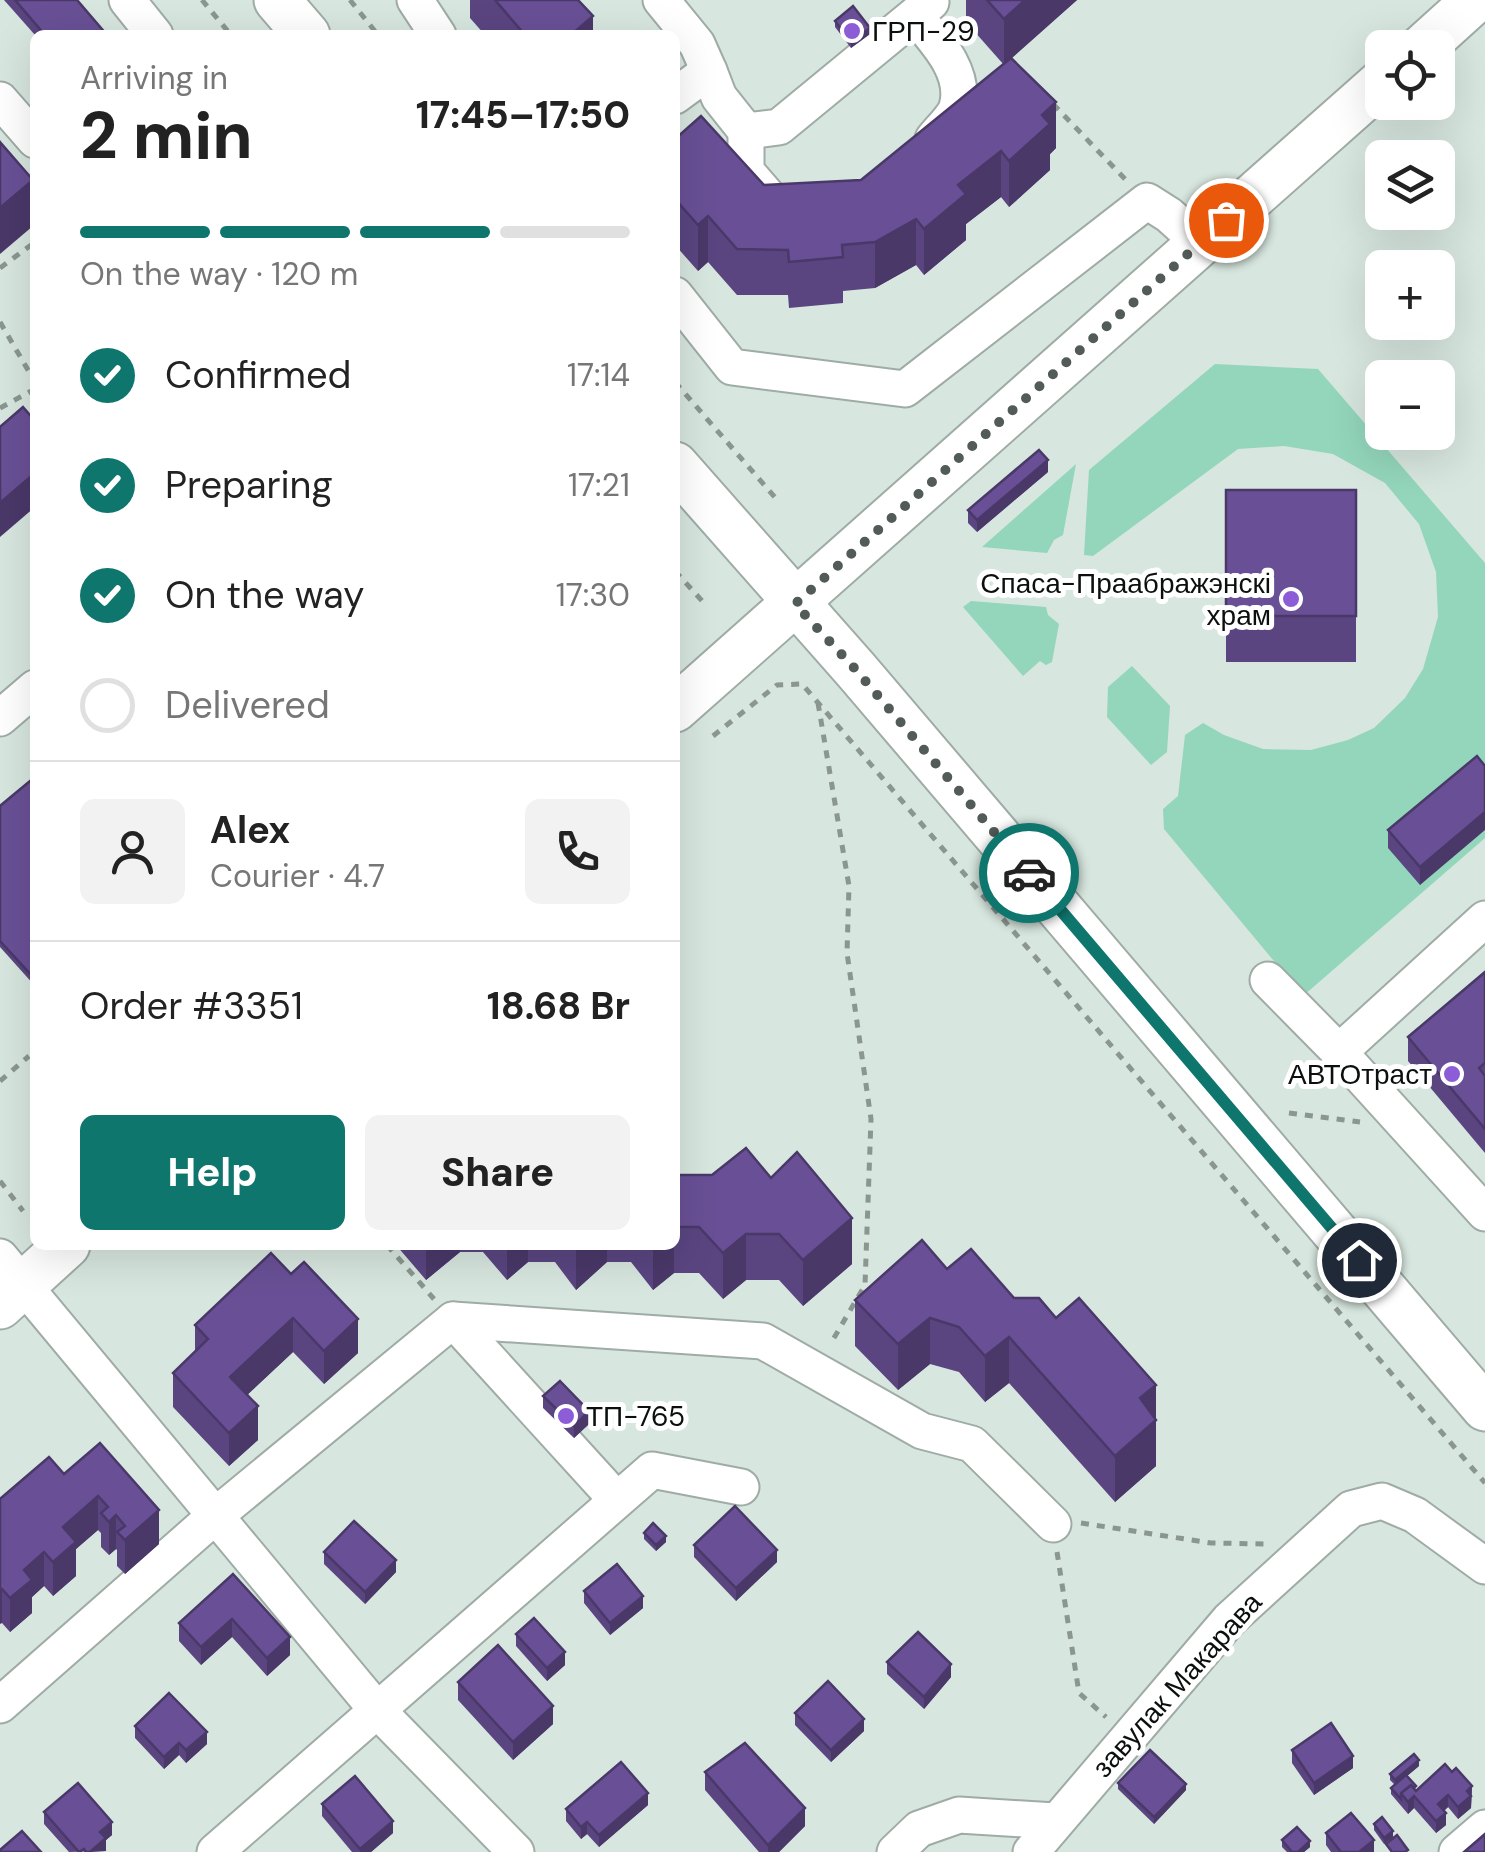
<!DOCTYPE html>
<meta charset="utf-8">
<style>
:root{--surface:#fff;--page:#f2f2f2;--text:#222;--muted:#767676;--line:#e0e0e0;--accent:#0f766e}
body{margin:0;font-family:"DM Sans",sans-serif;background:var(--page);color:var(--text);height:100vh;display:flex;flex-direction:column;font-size:38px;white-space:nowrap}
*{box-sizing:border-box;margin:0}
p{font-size:32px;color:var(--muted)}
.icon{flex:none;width:55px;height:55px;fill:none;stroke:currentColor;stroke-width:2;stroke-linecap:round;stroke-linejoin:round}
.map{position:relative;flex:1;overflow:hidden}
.side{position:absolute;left:30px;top:30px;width:650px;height:1220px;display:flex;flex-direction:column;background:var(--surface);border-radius:15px;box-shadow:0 10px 40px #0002}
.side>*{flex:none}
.fabs{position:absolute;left:1365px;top:30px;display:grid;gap:20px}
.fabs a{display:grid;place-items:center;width:90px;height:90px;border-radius:15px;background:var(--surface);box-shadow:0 10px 40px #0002;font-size:50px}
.pin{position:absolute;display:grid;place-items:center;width:85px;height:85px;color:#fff;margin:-42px;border:5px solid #fff;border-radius:50%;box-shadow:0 2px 10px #0007}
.courier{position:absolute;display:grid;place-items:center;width:100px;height:100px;margin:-50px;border:8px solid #0f766e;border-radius:50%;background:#fff;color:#222;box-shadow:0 2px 12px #0007}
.head em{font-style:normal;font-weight:800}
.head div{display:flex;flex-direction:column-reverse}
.head{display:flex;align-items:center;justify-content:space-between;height:170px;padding:0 50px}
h1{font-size:65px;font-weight:800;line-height:75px}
.bar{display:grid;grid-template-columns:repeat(4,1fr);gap:15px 10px;align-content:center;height:120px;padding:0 50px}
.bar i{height:12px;border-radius:8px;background:var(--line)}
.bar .selected{background:var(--accent)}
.bar p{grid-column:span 4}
.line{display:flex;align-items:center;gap:25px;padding:0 50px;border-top:2px solid var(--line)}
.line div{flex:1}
.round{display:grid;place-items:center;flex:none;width:105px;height:105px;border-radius:15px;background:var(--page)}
ol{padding:0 50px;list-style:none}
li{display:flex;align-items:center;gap:30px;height:110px}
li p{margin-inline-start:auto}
li .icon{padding:10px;border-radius:50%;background:var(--accent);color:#fff;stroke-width:4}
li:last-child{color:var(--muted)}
li i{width:55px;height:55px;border:5px solid var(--line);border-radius:50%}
.cta{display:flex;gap:20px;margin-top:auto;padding:20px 50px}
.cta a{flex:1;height:115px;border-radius:15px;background:var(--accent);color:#fff;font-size:40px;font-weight:800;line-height:115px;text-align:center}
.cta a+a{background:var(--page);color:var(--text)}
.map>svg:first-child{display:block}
</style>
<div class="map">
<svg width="1485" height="1852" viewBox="0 0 1485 1852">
<rect width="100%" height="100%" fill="#d7e6df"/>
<g fill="#93d6bb">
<path d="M1215 364 1318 369 1485 563V838L1303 996 1164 829 1163 809 1178 796 1185 735 1203 723 1224 735 1263 749 1311 750 1348 740 1374 728 1405 698 1423 669 1438 617 1436 572 1419 524 1385 483 1333 454 1284 446 1238 449 1093 556 1084 555 1089 470Z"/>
<path d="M1076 464 1063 535 1054 540 1047 553 982 547Z"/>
<path d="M971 601 1046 607 1048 615 1059 624 1052 662 1046 665 1040 661 1023 676 963 607Z"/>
<path d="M1132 666 1170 706 1167 752 1151 765 1107 717 1108 687Z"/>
</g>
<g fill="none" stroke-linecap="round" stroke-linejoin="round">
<g stroke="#9faca6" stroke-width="39">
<g id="minor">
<path d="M127 0 155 35"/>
<path d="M415 0 438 35"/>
<path d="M661 0 697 44 709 71"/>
<path d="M915 16C935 40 967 72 957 107 954 117 940 130 933 139"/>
<path d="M675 96 709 71 719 97 746 131 779 127 931 2"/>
<path d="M0 100 35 140"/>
<path d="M746 131V171L771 200"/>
<path d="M675 295 732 367 905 389 1147 201 1169 215 1200 243"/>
<path d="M0 718 35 688"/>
<path d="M1485 919 1339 1052 1485 1213"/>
<path d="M1268 980 1339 1052"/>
<path d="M0 1257 377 1710 516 1852"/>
<path d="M453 1320 616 1499"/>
<path d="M0 1705 215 1516 453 1320 763 1341 922 1431 972 1444 1053 1524"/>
<path d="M215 1852 652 1470 741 1487"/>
<path d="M895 1852 919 1829 959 1815 1055 1821"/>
<path d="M1031 1852 1229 1620 1351 1509 1382 1501 1415 1515 1485 1566"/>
<path d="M1457 1852 1485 1828"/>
</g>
</g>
<g stroke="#9faca6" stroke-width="49">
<g id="major">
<path d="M277 0 307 35"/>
<path d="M1422 48 1475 0"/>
<path d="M675 465 856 670 1485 1408"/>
<path d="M675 709 1382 82"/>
<path d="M0 1306 67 1245"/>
</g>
</g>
<g stroke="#8b9691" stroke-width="5" stroke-dasharray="8 8" stroke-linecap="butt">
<path d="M202 0 231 35"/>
<path d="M350 0 378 35"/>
<path d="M1053 104 1125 179"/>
<path d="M0 268 35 242"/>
<path d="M0 322 35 382"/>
<path d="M675 382 779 502"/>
<path d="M0 408 35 389"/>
<path d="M675 571 704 603"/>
<path d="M818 703 849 886 847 953 871 1119 865 1285 831 1343"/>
<path d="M713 736 777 685 802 684 1485 1483"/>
<path d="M0 1081 29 1056"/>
<path d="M1289 1113 1360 1122"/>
<path d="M0 1181 23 1211"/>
<path d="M387 1245 434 1299"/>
<path d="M1081 1523 1211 1543 1268 1544"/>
<path d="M1057 1552 1079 1693 1106 1717"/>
</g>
<use href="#minor" stroke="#fff" stroke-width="35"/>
<use href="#major" stroke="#fff" stroke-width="45"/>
</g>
<g fill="#5a4581">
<path d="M4 0H77L107 35H35Z"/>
<path d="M470 0H578L593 35H485L470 18Z"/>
<path d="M966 0H1077L1004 65 966 22Z"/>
<path d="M835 21 870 34 851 48 835 27Z"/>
<path d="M1011 58 1056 148 1050 154V170L1009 207 1001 197 966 224V240L924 275 916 265 875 288 843 291V303L789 308 788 295H737L708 262 698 271 675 245V139L764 185 861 180Z"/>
<path d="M1048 472 977 532 968 523V510Z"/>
<rect x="1226" y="490" width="130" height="172"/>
<path d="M1477 756 1420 885 1388 848V830Z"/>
<path d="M35 787V986L0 947V806Z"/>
<path d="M1485 972V1153L1408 1061V1037Z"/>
<path d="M675 1175 771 1178 852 1264 803 1306 779 1280H746L723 1299 699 1273H674L653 1290 631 1262H607L576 1290 555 1262H528L507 1280 483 1252H460L426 1280 396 1245H675Z"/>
<path d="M271 1253 358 1353 324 1384 293 1352 247 1395 258 1440 229 1466 173 1407V1373L195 1352V1325Z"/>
<path d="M947 1269 1156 1466 1115 1502 1009 1383 985 1402 959 1372 930 1364 898 1390 855 1346V1300Z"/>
<path d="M543 1396 589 1424 574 1438 543 1408Z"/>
<path d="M100 1443 159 1544 125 1574 117 1566V1550L116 1549 109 1555 101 1547V1533L98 1530 76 1549V1576L53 1596 44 1586 32 1597V1613L10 1632 2 1623 0 1499 64 1474Z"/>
<path d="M644 1533 666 1542 656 1551 644 1539Z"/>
<path d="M694 1545 777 1562 736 1601 694 1557Z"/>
<path d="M324 1552 396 1572 365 1604 324 1564Z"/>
<path d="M233 1574 290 1655 267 1676 232 1637 201 1665 179 1641V1623Z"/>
<path d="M584 1591 643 1608 610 1635 584 1603Z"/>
<path d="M516 1634 565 1665 547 1681 516 1646Z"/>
<path d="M887 1662 951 1677 924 1709 887 1674Z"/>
<path d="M458 1682 553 1724 513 1760 458 1700Z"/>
<path d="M795 1713 864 1731 831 1762 795 1725Z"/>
<path d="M135 1726 207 1744 186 1763 179 1755 164 1769 135 1738Z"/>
<path d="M1292 1750 1353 1768 1314 1795 1292 1763Z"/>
<path d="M1419 1766 1407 1776 1416 1791 1452 1772 1472 1786 1471 1808 1458 1819 1448 1807 1444 1811 1446 1825 1436 1833 1414 1808 1408 1814 1391 1794V1788L1395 1785 1390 1780V1774Z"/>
<path d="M705 1772 805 1826 779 1852H759L705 1790Z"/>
<path d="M1118 1783 1186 1790 1154 1824 1118 1789Z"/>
<path d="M322 1804 393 1833 371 1852H352L322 1816Z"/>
<path d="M648 1805 599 1847 587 1834 581 1839 566 1821V1809Z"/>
<path d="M44 1812 112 1835 106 1840V1851L69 1852 44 1824Z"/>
<path d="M1374 1824 1393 1837 1384 1844 1374 1830Z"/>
<path d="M1326 1833 1374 1852H1331L1326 1845Z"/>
<path d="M1282 1840 1310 1847 1304 1852H1287L1282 1847Z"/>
</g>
<g fill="#4a3869">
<path d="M1025 0H1077L1004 65V19Z"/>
<path d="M593 16V35H571Z"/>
<path d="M870 28V34L851 48V42Z"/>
<path d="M1056 102V148L1050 154V170L1009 207V161L1042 115Z"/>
<path d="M1001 151V197L966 224V240L924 275V229L958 185Z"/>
<path d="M33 180V226L0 254V208Z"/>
<path d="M708 216V262L698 271V225Z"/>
<path d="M916 219V265L875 288V242Z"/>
<path d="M1048 460V472L977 532V520Z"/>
<path d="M35 473V507L0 537V503Z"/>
<path d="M1485 812V830L1420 885V867Z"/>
<path d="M852 1218V1264L803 1306V1260Z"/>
<path d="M746 1234V1280L723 1299V1253Z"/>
<path d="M426 1245H460V1252L426 1280Z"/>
<path d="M507 1245H528V1262L507 1280Z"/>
<path d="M576 1245H607V1262L576 1290Z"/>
<path d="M653 1245H674V1273L653 1290Z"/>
<path d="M293 1318V1352L230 1411V1377Z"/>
<path d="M930 1318V1364L898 1390V1344Z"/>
<path d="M358 1319V1353L324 1384V1351Z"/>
<path d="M1009 1337V1383L985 1402V1356Z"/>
<path d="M1156 1385V1466L1115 1502V1456L1140 1398Z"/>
<path d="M258 1406V1440L229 1466V1433Z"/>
<path d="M589 1411V1424L574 1438V1426Z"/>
<path d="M98 1496V1530L76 1549V1576L53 1596V1562L63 1527Z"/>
<path d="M159 1510V1544L125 1574V1540Z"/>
<path d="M116 1515V1549L109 1555V1522Z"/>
<path d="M666 1536V1542L656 1551V1545Z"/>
<path d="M777 1550V1562L736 1601V1588Z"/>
<path d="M44 1552V1586L32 1597V1613L10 1632V1598L24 1570Z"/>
<path d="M396 1560V1572L365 1604V1592Z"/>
<path d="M2 1589V1623L0 1624V1590Z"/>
<path d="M643 1596V1608L610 1635V1623Z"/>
<path d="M232 1619V1637L201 1665V1647Z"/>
<path d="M290 1637V1655L267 1676V1658Z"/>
<path d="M565 1652V1665L547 1681V1668Z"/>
<path d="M951 1664V1677L924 1709V1697Z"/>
<path d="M553 1706V1724L513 1760V1742Z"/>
<path d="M864 1719V1731L831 1762V1750Z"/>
<path d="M207 1732V1744L186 1763V1750Z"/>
<path d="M179 1743V1755L164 1769V1757Z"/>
<path d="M1353 1756V1768L1314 1795V1783Z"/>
<path d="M1419 1760V1766L1395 1786V1780Z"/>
<path d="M1186 1784V1790L1154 1824V1817Z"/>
<path d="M1472 1786 1471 1808 1458 1819V1807L1467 1791Z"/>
<path d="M648 1793V1805L599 1847V1835Z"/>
<path d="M1448 1795V1807L1438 1816V1804Z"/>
<path d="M1414 1796V1808L1408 1814V1802Z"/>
<path d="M805 1808V1826L779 1852H768V1845Z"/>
<path d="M1446 1813V1825L1436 1833V1821Z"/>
<path d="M393 1821V1833L371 1852H360V1849Z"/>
<path d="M112 1822V1835L106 1840V1851L90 1852 100 1832Z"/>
<path d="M587 1822V1834L581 1839V1827Z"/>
<path d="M1393 1831V1837L1384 1844V1838Z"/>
<path d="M1374 1840V1852H1359Z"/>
<path d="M1310 1841V1847L1304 1852H1298Z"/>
</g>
<g fill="#695096" stroke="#4a3869" stroke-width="2.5">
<path d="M15 0H77L107 35H45Z"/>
<path d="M495 0H578L593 16 571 35H525Z"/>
<path d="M987 0H1025L1004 19Z"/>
<path d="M853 6 870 28 851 42 835 21Z"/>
<path d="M1011 58 1056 102 1042 115 1050 124 1009 161 1001 151 958 185 966 194 924 229 916 219 875 242 842 245 843 257 789 262 788 250 737 249 708 216 698 225 675 199V139L701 116 764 185 861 180Z"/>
<path d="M0 142 33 180 0 208Z"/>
<path d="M23 407 35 421V473L0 503V427Z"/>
<path d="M1039 450 1048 460 977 520 968 510Z"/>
<rect x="1226" y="490" width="130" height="126"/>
<path d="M1477 756 1485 766V812L1420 867 1388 830Z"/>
<path d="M30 781 35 787V979L0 941V806Z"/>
<path d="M1485 972V1063L1479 1068 1485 1076V1129L1408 1037Z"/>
<path d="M746 1148 771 1178 797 1152 852 1218 803 1260 779 1234H746L723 1253 699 1227H675V1175H712Z"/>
<path d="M922 1240 947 1269 971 1249 1014 1298H1039L1056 1318 1079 1298 1156 1385 1140 1398 1156 1420 1115 1456 1009 1337 985 1356 959 1327 930 1318 898 1344 855 1300Z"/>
<path d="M271 1253 291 1274 304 1262 358 1319 324 1351 293 1318 230 1377 258 1406 229 1433 173 1373 208 1339 195 1325Z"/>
<path d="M560 1381 589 1411 574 1426 543 1396Z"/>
<path d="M100 1443 159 1510 125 1540 117 1532 125 1526 116 1515 109 1522 101 1513 108 1507 98 1496 63 1527 76 1542 53 1562 44 1552 24 1570 32 1580 10 1598 2 1589 0 1590V1499L49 1457 64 1474Z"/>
<path d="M735 1506 777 1550 736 1588 694 1545Z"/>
<path d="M354 1521 396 1560 365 1592 324 1552Z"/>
<path d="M653 1523 666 1536 656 1545 644 1533Z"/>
<path d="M617 1564 643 1596 610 1623 584 1591Z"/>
<path d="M233 1574 290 1637 267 1658 232 1619 201 1647 179 1623Z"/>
<path d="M534 1618 565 1652 547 1668 516 1634Z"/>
<path d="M918 1632 951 1664 924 1697 887 1662Z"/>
<path d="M498 1645 553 1706 513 1742 458 1682Z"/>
<path d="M828 1681 864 1719 831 1750 795 1713Z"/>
<path d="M169 1693 207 1732 186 1750 179 1743 164 1757 135 1726Z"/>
<path d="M1331 1723 1353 1756 1314 1783 1292 1750Z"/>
<path d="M745 1743 805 1808 768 1845 705 1772Z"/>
<path d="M1150 1750 1186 1784 1154 1817 1118 1783Z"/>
<path d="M1414 1754 1419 1760 1395 1780 1390 1774Z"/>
<path d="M621 1762 648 1793 599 1835 587 1822 581 1827 566 1809Z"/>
<path d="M1445 1764 1452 1772 1456 1768 1472 1786 1467 1791 1471 1796 1458 1807 1448 1795 1438 1804 1446 1813 1436 1821 1414 1796 1408 1802 1401 1793 1411 1785 1416 1791Z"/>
<path d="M1406 1775 1416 1786 1414 1788 1411 1785 1401 1793V1799L1391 1788Z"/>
<path d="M355 1776 393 1821 360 1849 322 1804Z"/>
<path d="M78 1783 112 1822 100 1832 106 1838 90 1852H86L84 1849 79 1852 44 1812Z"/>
<path d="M1351 1813 1374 1840 1359 1852H1341L1326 1833Z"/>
<path d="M1382 1817 1393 1831 1384 1838 1374 1824Z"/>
<path d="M1297 1827 1310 1841 1298 1852H1292L1282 1840Z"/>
<path d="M22 1831 41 1852H0V1850Z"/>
<path d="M1485 1834V1852H1464Z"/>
<path d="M1397 1835 1408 1850 1405 1852H1392L1386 1844Z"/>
</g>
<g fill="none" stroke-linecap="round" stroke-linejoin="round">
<path stroke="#525b57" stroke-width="10" stroke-dasharray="0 18" d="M1029 873 856 670 795 604 1226 220"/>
<path stroke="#0f766e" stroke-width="12" d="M1029 873 1359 1260"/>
</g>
<g fill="#8c5dd7" stroke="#fff" stroke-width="4">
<circle cx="852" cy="31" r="10"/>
<circle cx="1291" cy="599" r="10"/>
<circle cx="1452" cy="1074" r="10"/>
<circle cx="566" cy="1416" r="10"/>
</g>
<g text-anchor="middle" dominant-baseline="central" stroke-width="10" stroke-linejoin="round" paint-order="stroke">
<g font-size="28" fill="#0b100e" stroke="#fff" text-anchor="start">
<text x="872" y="31">ГРП-29</text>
<text x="1271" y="583" text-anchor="end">Спаса-Праабражэнскі<tspan x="1271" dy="32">храм</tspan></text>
<text x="1432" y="1074" text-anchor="end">АВТОтраст</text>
<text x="586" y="1416">ТП-765</text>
</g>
<g font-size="28" fill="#0b100e" stroke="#fff">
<text transform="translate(1177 1685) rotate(-48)">завулак Макарава</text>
</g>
</g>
</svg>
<div class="fabs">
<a><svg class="icon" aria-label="locate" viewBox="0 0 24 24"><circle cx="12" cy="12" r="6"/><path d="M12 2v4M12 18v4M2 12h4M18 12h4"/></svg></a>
<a><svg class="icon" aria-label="layers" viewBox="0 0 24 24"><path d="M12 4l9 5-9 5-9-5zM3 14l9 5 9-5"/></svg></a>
<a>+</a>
<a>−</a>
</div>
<div class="pin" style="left:1226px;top:220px;background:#ea580c"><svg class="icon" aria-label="bag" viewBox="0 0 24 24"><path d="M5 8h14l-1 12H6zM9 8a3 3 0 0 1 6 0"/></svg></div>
<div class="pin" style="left:1359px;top:1260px;background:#1f2937"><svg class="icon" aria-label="home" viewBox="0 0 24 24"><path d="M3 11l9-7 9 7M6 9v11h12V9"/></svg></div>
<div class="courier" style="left:1029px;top:873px"><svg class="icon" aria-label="car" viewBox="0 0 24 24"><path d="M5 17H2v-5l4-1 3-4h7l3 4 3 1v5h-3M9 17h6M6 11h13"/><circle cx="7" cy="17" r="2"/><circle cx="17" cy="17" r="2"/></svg></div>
<section class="side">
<div class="head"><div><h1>2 min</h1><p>Arriving in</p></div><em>17:45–17:50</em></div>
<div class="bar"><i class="selected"></i><i class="selected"></i><i class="selected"></i><i></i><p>On the way · 120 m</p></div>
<ol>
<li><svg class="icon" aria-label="check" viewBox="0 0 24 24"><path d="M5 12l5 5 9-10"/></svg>Confirmed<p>17:14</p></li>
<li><svg class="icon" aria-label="check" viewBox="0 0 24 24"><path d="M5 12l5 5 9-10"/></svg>Preparing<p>17:21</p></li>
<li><svg class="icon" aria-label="check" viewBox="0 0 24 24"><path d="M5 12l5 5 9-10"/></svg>On the way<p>17:30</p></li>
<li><i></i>Delivered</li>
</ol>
<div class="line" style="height:180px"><a class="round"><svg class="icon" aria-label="person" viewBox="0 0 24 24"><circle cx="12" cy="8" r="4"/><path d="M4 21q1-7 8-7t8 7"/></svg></a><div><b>Alex</b><p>Courier · 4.7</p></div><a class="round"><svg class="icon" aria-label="phone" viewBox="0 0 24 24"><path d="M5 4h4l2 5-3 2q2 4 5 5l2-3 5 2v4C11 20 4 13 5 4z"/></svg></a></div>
<div class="line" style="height:130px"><div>Order #3351</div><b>18.68 Br</b></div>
<div class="cta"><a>Help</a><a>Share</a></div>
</section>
</div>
